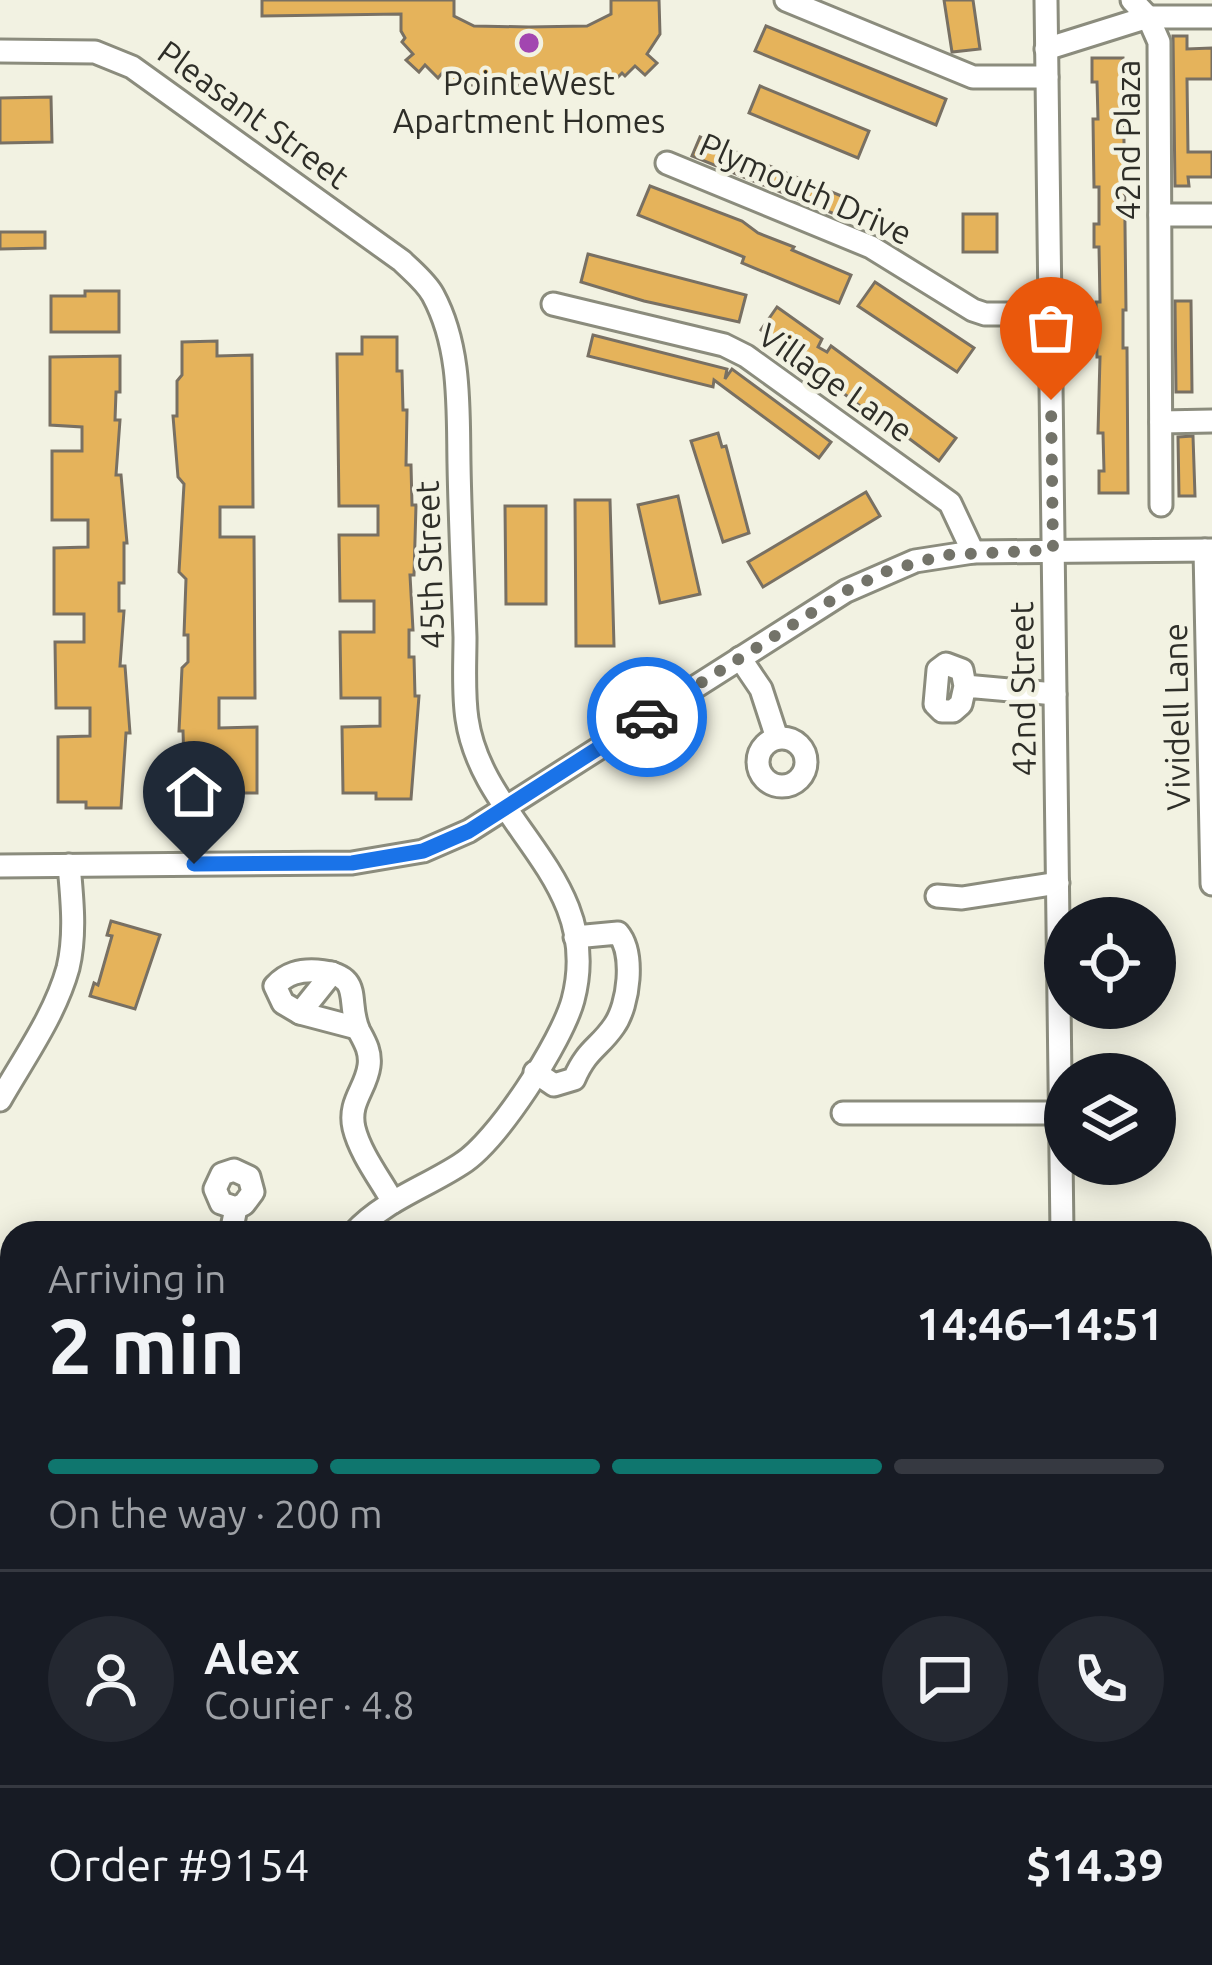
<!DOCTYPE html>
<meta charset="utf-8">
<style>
:root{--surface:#171b24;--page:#242831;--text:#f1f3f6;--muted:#9ea1a6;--line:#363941;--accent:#0f766e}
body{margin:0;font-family:Ubuntu,sans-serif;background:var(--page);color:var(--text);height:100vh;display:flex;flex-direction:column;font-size:45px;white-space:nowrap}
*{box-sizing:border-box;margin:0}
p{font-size:39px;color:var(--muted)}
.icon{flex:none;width:66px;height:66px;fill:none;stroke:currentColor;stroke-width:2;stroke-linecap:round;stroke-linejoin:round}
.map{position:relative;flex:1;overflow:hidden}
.sheet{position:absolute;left:0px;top:1221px;width:1212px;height:744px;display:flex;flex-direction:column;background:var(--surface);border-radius:36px 36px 0 0;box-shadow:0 6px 30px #0003}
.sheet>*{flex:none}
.tools{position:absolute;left:1044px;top:897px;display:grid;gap:24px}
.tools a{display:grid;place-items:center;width:132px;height:132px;border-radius:50%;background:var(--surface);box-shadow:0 6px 30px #0003;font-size:60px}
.pin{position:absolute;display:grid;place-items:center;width:102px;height:102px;color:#fff;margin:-123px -51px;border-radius:50% 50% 50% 0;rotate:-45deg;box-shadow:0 0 12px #0007}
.pin .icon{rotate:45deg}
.courier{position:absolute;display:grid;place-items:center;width:120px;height:120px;margin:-60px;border:9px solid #1a73e8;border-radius:50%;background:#fff;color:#222;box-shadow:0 3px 15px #0007}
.head em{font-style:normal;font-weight:600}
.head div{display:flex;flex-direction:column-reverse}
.head{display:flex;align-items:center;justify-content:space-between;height:204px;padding:0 48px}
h1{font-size:78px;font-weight:600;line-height:90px}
.bar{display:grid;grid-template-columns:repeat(4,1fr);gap:18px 12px;align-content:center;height:144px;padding:0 48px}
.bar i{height:15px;border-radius:9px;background:var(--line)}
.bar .current{background:var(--accent)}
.bar p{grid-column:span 4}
.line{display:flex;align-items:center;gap:30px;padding:0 48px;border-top:3px solid var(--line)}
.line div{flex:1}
.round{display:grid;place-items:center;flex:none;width:126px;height:126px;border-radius:63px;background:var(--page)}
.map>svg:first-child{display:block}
</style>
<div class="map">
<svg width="1212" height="1965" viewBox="0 0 1212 1965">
<rect width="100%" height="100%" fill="#f2f2e2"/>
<g fill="#e5b35b" stroke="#787063" stroke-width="3">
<path d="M262 0H454V16L474 26 529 27 587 26 611 14V0H659L660 34 647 54 657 63 645 75 635 66 625 76 622 73 615 80H587V85H468L467 81H451L443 72 438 78 425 65 419 72 406 60 413 54 402 42 405 38 401 31V14L262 16Z"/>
<path d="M944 0H973L980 49 952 52Z"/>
<path d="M766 26 946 99 936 125 755 51Z"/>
<path d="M1173 36H1187V49L1212 48V79H1187L1188 152H1212V177H1188L1189 186H1175Z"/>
<path d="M1092 58H1123L1126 310H1123V348H1127L1128 493H1099V471H1104L1103 433H1098L1100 357H1097L1096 302H1100L1099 247H1094V224H1099V187H1094L1093 119H1098L1097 82H1092Z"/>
<path d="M760 86 869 131 858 158 749 113Z"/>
<path d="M51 97 52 142 0 143V98Z"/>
<path d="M700 137 844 197 837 215 692 156Z"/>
<path d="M650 186 742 221 758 233 794 247 792 250 851 275 839 303 742 263 744 257 638 215Z"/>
<rect x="963" y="214" width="34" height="38"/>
<path d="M0 232H45V248L0 249Z"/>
<path d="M588 254 746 295 739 322 644 301 581 282Z"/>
<path d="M875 282 974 348 957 372 858 306Z"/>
<path d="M85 291H119V332H51V296H85Z"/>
<path d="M1175 301H1191L1192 392H1176Z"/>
<path d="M777 307 822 339 818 347 827 352 831 346 956 438 939 461 883 419 881 422 761 330Z"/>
<path d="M593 335 727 369 725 379 732 369 831 442 819 458 714 380 713 387 588 356Z"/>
<path d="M362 337H397V371H402L403 410H407L406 465H411L412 505H416L414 575H410L413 630H409V657H414L415 696H419L411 799H376V793H343L342 727 380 726V698H341L340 632H374V601H340L339 535H378V506H339L337 354H362Z"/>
<path d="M217 341V356L252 355 253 507H220V537H254L255 698H219V728L257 727V793H226V802H190V770L184 763 183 731H179L182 668 188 662V635H184L186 579 179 572 184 484 178 477 173 416H177V381L182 375V342Z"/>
<path d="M120 356V392H116L115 420H120L116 475H121L127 543H124V583H119V611H124L120 666H125L130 733H126L121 808H86V802H58V737L90 736V708H56L55 642H84V614H54V548L88 547V520H52V451H82V427L50 425V357Z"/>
<path d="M718 433 722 447 726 446 749 533 723 542 691 441Z"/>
<path d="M1193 436 1195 496H1179L1178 437Z"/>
<path d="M866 492 880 516 763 587 748 562Z"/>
<path d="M678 496 700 594 660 603 638 505Z"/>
<path d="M575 500H610L614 646H576Z"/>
<path d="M505 506H546V604H506Z"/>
<path d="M111 921 160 935 135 1009 90 996 94 983 98 985 112 936 107 935Z"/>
</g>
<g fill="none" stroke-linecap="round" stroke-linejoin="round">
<g stroke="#8b8c7d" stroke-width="27">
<g id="minor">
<path d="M786 0 973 77H1047"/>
<path d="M1046 0 1062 1233"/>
<path d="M1132 0 1148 17 1159 42 1161 505"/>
<path d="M1046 49 1148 17H1212"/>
<path d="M0 51 95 52 132 67 402 261C412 271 426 282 433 295 461 347 458 407 459 464 460 522 463 579 465 637 465 664 463 693 467 719 482 824 605 879 573 1000 562 1041 497 1142 461 1164 426 1187 383 1201 354 1233"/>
<path d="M667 163 871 247 973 310 985 314H1050"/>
<path d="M1160 215H1212"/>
<path d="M553 304 724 345 746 356 950 503 973 552"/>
<path d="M1161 422 1212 421"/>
<path d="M1205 550 1212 884"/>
<path d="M740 658 761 689 777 738"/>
<path d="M965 686 962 670 946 664 938 670 935 704 942 711H953L961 704 965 686 1055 694"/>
<circle cx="782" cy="762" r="24"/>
<path d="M0 866 352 863 423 851 469 831 846 591 915 561 973 552 1212 550"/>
<path d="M937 896 962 898 1058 883"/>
<path d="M332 973 300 1013 357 1028"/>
<path d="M300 1013 283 1003 275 986C287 973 300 970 317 971 366 975 345 1001 359 1031 365 1042 371 1052 369 1066 366 1089 348 1102 354 1128 360 1153 380 1179 393 1202"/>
<path d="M535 1072 554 1085 574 1079C587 1049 599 1048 614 1026 629 1005 635 953 618 933L575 937"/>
<path d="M0 1100C24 1058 55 1015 68 968 76 934 72 899 69 865"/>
<path d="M843 1113H1061"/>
<path d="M231 1233 236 1208 244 1204 253 1192 249 1177 234 1170 222 1174 215 1189 221 1203 236 1208"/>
<path d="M1200 1852H1212"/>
<path d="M516 1953V1965"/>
<path d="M740 1953V1965"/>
<path d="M959 1953V1965"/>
<path d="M1199 1965V1953"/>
</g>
</g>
<g stroke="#78976d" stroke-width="30">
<g id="major">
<path d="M1200 1699H1212"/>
<path d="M0 1713H12"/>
</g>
</g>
<use href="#minor" stroke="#fff" stroke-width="21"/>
<use href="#major" stroke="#c6e2be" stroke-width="24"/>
</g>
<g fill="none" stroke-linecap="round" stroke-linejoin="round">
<path stroke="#737369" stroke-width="12" stroke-dasharray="0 21.6" d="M647 717 846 591 887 571 944 555 1053 550 1051 400"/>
<path stroke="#1a73e8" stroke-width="15" d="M194 864 352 863 423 851 469 831 647 717"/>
</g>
<circle fill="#a246b0" stroke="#f2f2e2" stroke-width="4.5" cx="529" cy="43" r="12"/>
<g text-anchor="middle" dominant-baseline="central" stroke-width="9" stroke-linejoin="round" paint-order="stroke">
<g font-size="33" fill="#2e2e28" stroke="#f2f2e2">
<text x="529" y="82">PointeWest<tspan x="529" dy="38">Apartment Homes</tspan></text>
</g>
<g font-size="33" fill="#2e2e28" stroke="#f2f2e2">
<text transform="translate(254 114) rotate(36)">Pleasant Street</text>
<text transform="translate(1127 140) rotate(-90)">42nd Plaza</text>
<text transform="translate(806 188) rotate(24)">Plymouth Drive</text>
<text transform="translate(836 382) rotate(35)">Village Lane</text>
<text transform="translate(429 565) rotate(-92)">45th Street</text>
<text transform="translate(1022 689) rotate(-91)">42nd Street</text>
<text transform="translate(1176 717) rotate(-91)">Vividell Lane</text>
</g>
</g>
</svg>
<div class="tools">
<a><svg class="icon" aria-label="locate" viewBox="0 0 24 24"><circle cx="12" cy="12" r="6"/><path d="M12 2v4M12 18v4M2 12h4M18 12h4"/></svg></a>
<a><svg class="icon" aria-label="layers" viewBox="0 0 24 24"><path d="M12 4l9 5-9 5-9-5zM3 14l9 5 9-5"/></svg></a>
</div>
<div class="pin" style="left:1051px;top:400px;background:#ea580c"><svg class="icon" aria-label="bag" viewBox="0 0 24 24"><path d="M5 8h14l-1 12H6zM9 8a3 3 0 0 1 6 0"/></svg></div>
<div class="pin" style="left:194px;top:864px;background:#1f2937"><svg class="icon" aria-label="home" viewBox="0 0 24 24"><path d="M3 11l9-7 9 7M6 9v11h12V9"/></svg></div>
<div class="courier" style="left:647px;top:717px"><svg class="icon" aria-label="car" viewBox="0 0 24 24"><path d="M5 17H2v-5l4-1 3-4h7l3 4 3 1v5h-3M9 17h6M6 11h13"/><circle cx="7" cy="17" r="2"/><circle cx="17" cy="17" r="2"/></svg></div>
<section class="sheet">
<div class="head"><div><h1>2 min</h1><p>Arriving in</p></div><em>14:46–14:51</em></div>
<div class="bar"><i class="current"></i><i class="current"></i><i class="current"></i><i></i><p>On the way · 200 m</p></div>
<div class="line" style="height:216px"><a class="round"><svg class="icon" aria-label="person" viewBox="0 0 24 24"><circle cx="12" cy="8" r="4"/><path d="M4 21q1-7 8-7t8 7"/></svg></a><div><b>Alex</b><p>Courier · 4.8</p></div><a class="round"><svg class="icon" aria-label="chat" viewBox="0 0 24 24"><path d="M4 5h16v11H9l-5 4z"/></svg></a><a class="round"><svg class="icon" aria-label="phone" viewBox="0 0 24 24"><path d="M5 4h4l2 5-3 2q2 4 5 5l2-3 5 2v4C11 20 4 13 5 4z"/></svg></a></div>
<div class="line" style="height:156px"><div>Order #9154</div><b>$14.39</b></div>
</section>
</div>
